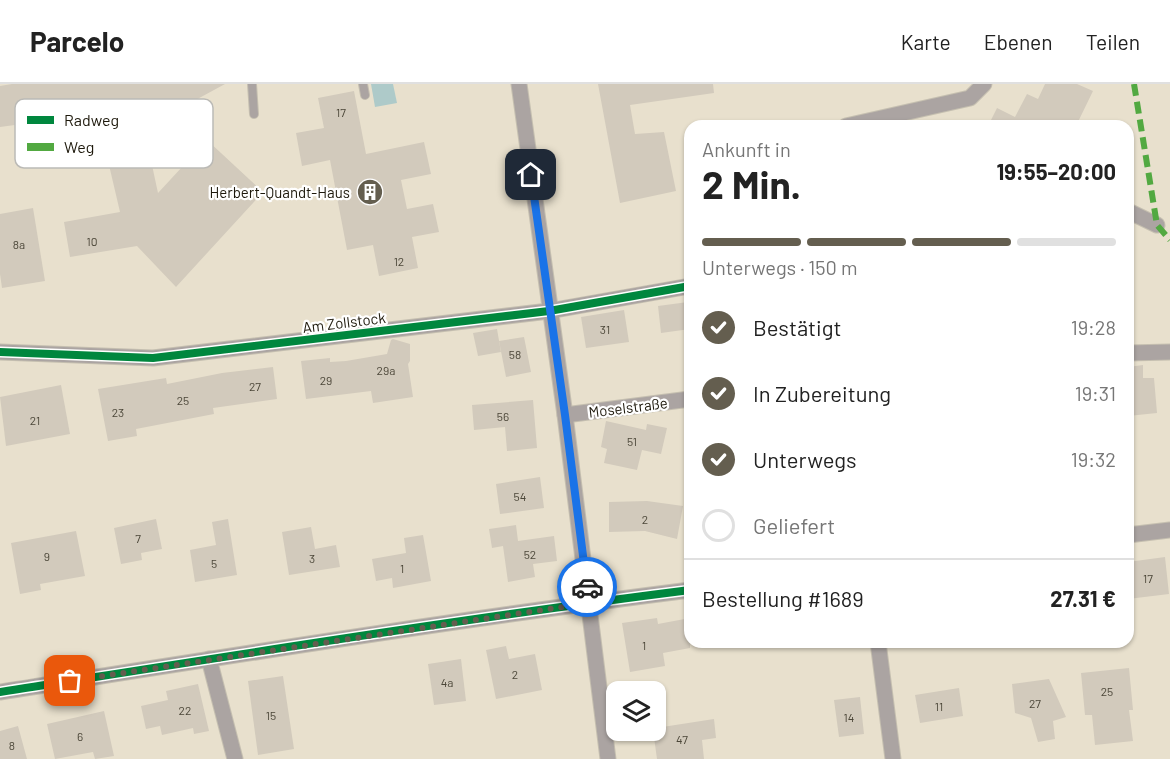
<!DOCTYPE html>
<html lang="de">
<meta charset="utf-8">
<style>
:root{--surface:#fff;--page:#f6f6f6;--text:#222;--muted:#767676;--line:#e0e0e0;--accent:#645e4f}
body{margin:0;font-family:Barlow,sans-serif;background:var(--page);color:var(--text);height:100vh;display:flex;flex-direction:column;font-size:22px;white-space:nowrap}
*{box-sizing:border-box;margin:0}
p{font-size:20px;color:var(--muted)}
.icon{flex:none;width:33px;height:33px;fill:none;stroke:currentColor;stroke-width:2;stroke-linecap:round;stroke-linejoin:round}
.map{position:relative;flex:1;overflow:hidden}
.side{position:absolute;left:684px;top:36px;width:450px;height:528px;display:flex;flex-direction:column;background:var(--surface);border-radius:18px;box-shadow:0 2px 4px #0004}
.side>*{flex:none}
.tools{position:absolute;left:606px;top:597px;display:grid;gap:12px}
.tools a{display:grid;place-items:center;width:60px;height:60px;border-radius:12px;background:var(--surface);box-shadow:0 2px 4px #0004;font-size:30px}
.pin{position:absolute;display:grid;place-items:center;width:51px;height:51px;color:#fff;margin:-26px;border-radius:12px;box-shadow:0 3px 9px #0006}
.courier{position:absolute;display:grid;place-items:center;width:60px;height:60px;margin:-30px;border:4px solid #1a73e8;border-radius:50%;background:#fff;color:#222;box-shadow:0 2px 8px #0007}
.overview em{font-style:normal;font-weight:700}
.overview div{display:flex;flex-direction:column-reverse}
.overview{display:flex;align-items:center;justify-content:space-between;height:102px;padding:0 18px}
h1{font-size:39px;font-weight:700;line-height:45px}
.bar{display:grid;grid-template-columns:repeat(4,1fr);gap:9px 6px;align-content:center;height:72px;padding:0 18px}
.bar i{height:8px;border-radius:4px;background:var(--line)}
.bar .active{background:var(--accent)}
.bar p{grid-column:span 4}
.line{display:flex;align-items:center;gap:15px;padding:0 18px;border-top:2px solid var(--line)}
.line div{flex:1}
ol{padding:0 18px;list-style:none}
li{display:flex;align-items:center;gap:18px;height:66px}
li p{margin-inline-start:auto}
li .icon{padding:6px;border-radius:50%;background:var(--accent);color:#fff;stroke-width:4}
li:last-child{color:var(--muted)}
li i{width:33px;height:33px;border:3px solid var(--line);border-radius:50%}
header{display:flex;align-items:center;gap:36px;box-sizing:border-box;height:84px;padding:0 30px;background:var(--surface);border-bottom:2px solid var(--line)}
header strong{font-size:28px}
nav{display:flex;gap:33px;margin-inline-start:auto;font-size:21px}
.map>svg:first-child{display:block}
</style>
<header>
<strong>Parcelo</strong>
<nav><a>Karte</a><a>Ebenen</a><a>Teilen</a></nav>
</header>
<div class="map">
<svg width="1170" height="675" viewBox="0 0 1170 675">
<rect width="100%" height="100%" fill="#e8e0cd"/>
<path fill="#aecac9" d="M371 0H393L397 19 375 23Z"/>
<g fill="#d2cabc">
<path d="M12 0H225L144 44 158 109 207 56 263 108 176 203 137 162 70 173 64 138 120 128 98 34 38 43 37 38 0 43V2Z"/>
<path d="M598 0H713L714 9 630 21 635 50 664 48 676 107 620 119Z"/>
<path d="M1045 0H1077L1093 7 1076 42H988L997 24 1015 33 1027 10 1038 15Z"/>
<path d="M354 7 366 70 424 58 431 90 401 96 407 125 433 120 439 148 412 153 418 184 379 192 373 161 347 166 330 76 302 82 296 49 324 44 318 14Z"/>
<path d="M33 124 45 197 2 204 0 190V130Z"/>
<path d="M688 218 690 245 661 249 658 222Z"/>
<path d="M624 226 629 258 586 264 581 233Z"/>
<path d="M497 245 501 268 478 272 473 249Z"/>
<path d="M524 253 531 288 506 293 499 257Z"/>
<path d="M393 255 410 260V277L408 280 413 313 373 319 371 307 306 315 301 277 330 274V278L346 277 387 270 391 256Z"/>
<path d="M1143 281V294H1154L1157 329 1128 332V283Z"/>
<path d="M273 283 277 315 213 324 214 330 136 345 137 352 108 357 98 305 166 294 167 300 222 289Z"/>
<path d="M61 301 70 350 6 362 0 313Z"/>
<path d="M533 316 537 364 507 367 505 343 474 346 472 321Z"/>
<path d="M606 337 646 346 647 340 667 344 661 370 642 366 637 386 604 379 607 365 601 363Z"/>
<path d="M540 393 544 424 500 430 496 400Z"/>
<path d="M647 417 683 422 677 455 645 447 609 448V418Z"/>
<path d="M156 435 162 465 141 469 142 476 121 480 114 444Z"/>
<path d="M228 435 237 491 195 498 190 466 216 461 212 438Z"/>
<path d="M516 441 518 457 554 452 557 477 533 480 535 493 508 498 503 462 492 464 489 445Z"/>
<path d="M311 443 315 465 336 461 340 483 289 491 282 448Z"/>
<path d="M76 447 85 492 40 500 41 506 20 510 11 459Z"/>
<path d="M423 451 431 497 393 504 392 494 376 497 372 475 406 469 404 454Z"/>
<path d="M1165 473 1169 510 1128 515V478Z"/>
<path d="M657 534 658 540 690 534V564L663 569 665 582 630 588 622 539Z"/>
<path d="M506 562 509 575 535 570 542 606 496 615 486 566Z"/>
<path d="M461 575 466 617 434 621 428 580Z"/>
<path d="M1129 584 1133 626H1129L1133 657 1095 661 1092 631H1085L1081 589Z"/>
<path d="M283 592 294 665 258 671 248 597Z"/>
<path d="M1049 595 1066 633 1053 637 1055 655 1038 658 1031 634 1015 629 1012 600Z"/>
<path d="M198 600 209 647 194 650 193 644 162 651 160 642 146 645 141 622 168 616 166 607Z"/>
<path d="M959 604 963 632 920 639 915 611Z"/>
<path d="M860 613 864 650 839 653 834 616Z"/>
<path d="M104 627 114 672 95 675 93 668 55 675 47 640Z"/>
<path d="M714 635 716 654 702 656 704 675H657L653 646H656V644Z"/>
<path d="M18 642 27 675H0V647Z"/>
</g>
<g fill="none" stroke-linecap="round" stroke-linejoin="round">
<g stroke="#c5bfb0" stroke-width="10">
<g id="lane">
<path d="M252 0 254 30"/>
<path d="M363 0 365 11"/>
</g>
</g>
<g stroke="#c5bfb0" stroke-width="17">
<g id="street">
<path d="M519 0 565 331 608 675"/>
<path d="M846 42 970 14 984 0"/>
<path d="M1128 127 1157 141"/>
<path d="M0 268 153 274 549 227 690 202"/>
<path d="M1128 269 1170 268"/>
<path d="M565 331 690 315"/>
<path d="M1128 451 1170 446"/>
<path d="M878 558 893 675"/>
<path d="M209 575 235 675"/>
<path d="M0 608C230 572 459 535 690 506"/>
</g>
</g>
<use href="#lane" stroke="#aba4a2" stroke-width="8"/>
<use href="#street" stroke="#aba4a2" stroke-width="15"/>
<path stroke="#52a941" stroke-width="6" stroke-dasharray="12 6" stroke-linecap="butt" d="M1134 0 1157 141 1170 156"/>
<g stroke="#fff" stroke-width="11">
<g id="cycleway">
<path d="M0 268 153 274 549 227 690 202"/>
<path d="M0 608C230 572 459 535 690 506"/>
</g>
</g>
<use href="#cycleway" stroke="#00873e" stroke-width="8"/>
</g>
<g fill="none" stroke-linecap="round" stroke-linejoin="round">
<path stroke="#645e4f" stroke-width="6" stroke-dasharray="0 10.8" d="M70 597 589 519 587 503"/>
<path stroke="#1a73e8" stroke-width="8" d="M531 91 565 331 587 503"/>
</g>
<defs>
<g id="building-disc" transform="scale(1.35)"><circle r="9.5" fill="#645e4f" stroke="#fff"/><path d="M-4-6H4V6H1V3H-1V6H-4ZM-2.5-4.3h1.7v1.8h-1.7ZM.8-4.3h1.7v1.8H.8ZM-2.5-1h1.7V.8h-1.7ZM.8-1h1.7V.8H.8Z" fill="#fff"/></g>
</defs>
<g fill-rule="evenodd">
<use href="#building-disc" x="370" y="108"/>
</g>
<g text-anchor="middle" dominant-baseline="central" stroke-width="4.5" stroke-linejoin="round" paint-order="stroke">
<g font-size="12" fill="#4b4638">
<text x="341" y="28">17</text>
<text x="92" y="157">10</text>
<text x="19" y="160">8a</text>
<text x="399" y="177">12</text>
<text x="605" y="245">31</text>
<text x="515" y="270">58</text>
<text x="386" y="286">29a</text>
<text x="326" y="296">29</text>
<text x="255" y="302">27</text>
<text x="183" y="316">25</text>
<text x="118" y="328">23</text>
<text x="503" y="332">56</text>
<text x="35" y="336">21</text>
<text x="632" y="357">51</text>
<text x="520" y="412">54</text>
<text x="645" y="435">2</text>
<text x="138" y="454">7</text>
<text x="530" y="470">52</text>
<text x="47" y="472">9</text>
<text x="312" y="474">3</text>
<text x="214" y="479">5</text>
<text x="402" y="484">1</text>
<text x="1148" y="494">17</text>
<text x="644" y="561">1</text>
<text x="515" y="590">2</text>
<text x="447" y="598">4a</text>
<text x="1107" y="607">25</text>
<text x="1035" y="619">27</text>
<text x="939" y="622">11</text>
<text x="185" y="626">22</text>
<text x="271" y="631">15</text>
<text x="849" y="633">14</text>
<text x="80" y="652">6</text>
<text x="682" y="655">47</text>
<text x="12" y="661">8</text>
</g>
<g font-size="15" fill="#1d180b" stroke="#fff" text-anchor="end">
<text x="350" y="108">Herbert-Quandt-Haus</text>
</g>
<g font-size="15" fill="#1d180b" stroke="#fff">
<text transform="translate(344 238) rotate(-7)">Am Zollstock</text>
<text transform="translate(628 323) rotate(-7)">Moselstraße</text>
</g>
</g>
<rect x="15" y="15" width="198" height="69" rx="9" fill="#fff" stroke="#bbbab6" stroke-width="1.5"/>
<rect x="27" y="32" width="27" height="8" fill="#00873e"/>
<rect x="27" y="59" width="27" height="8" fill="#52a941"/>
<g font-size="16" fill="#1d180b">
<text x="64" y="42">Radweg</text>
<text x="64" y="69">Weg</text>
</g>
</svg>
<div class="tools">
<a><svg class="icon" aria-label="layers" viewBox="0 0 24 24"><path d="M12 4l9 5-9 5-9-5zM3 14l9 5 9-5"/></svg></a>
</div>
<div class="pin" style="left:70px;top:597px;background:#ea580c"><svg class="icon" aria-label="bag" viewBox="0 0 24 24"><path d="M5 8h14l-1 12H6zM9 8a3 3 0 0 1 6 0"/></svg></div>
<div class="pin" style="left:531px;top:91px;background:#1f2937"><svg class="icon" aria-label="home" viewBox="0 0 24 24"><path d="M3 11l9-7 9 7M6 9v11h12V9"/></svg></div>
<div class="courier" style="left:587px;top:503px"><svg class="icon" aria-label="car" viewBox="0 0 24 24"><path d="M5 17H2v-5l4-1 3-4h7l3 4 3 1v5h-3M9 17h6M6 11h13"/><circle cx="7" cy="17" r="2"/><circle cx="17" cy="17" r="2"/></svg></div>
<section class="side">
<div class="overview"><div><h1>2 Min.</h1><p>Ankunft in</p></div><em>19:55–20:00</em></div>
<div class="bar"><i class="active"></i><i class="active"></i><i class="active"></i><i></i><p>Unterwegs · 150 m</p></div>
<ol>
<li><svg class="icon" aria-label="check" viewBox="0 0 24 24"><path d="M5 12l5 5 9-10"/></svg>Bestätigt<p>19:28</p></li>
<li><svg class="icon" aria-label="check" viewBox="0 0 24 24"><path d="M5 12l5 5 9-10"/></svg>In Zubereitung<p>19:31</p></li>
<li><svg class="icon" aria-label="check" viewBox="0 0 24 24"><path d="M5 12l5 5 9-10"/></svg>Unterwegs<p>19:32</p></li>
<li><i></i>Geliefert</li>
</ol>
<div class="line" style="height:78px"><div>Bestellung #1689</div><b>27.31 €</b></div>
</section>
</div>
